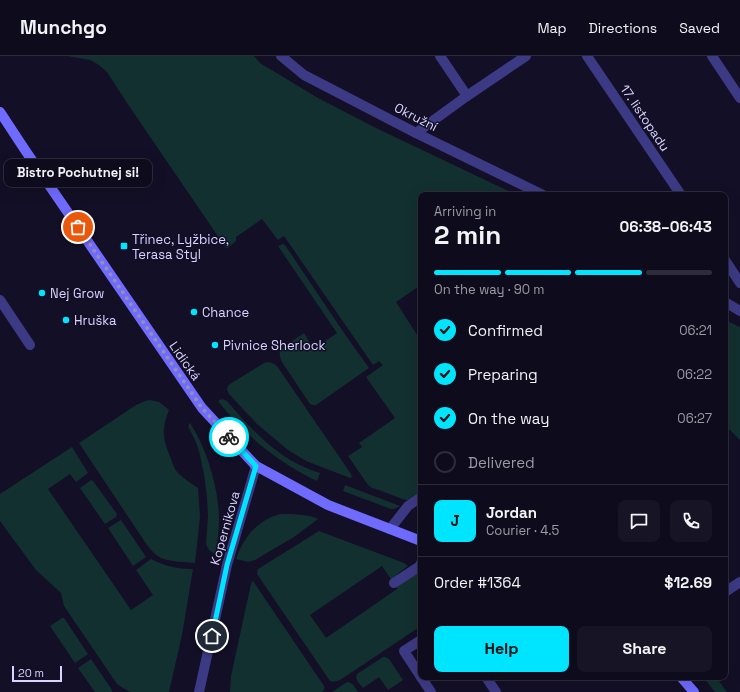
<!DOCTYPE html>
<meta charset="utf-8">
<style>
:root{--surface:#0e0b1c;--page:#171425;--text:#f1f3f6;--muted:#9b9ba3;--line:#2e2b3b;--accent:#00e5ff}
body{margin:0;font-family:"Space Grotesk",sans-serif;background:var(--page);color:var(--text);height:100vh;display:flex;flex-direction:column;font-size:15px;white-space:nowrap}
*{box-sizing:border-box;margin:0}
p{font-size:13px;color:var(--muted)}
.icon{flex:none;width:22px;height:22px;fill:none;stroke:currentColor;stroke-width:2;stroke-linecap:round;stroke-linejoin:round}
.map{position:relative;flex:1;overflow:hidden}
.panel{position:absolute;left:418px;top:136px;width:310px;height:488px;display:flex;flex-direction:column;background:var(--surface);border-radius:8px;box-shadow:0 4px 16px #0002,0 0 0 1px var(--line)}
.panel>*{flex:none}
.scale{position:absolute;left:12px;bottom:10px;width:50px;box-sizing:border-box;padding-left:4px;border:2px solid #d9d4ff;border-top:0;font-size:11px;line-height:14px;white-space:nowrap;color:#d9d4ff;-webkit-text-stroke:3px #130f26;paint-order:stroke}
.pin{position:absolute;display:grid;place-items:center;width:34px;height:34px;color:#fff;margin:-17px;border:2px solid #fff;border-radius:50%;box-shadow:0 1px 4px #0007}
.courier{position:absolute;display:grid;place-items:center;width:40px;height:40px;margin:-20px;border:3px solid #00e5ff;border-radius:50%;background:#fff;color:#222;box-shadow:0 1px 5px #0007}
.bubble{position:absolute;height:28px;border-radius:8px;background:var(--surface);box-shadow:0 4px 16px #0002,0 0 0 1px var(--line);font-size:13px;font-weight:700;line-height:28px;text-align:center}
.headline em{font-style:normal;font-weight:700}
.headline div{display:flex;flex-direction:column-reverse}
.headline{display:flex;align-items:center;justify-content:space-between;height:68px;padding:0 16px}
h1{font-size:26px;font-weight:700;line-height:30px}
.bar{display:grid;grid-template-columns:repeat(4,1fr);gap:6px 4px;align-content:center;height:48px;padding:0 16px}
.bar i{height:5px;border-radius:3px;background:var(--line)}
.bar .current{background:var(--accent)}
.bar p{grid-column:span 4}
.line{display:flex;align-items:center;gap:10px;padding:0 16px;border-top:1px solid var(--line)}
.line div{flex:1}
.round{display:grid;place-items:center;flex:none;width:42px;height:42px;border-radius:8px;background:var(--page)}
ol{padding:0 16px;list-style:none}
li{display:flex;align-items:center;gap:12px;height:44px}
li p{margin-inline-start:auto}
li .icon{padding:4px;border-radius:50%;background:var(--accent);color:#111;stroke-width:4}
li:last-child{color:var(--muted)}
li i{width:22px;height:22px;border:2px solid var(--line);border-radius:50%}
.cta{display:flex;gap:8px;margin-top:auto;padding:8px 16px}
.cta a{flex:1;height:46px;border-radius:8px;background:var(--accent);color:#111;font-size:16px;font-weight:700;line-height:46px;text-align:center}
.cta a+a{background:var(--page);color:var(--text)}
header{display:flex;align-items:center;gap:24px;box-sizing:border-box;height:56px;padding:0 20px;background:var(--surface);border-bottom:1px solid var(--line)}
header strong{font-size:19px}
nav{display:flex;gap:22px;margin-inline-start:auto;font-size:14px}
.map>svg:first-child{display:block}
</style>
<header>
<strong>Munchgo</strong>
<nav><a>Map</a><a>Directions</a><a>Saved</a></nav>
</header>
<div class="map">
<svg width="740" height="636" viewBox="0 0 740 636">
<rect width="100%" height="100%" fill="#130f26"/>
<g fill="#12302f">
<path d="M67 0H254L260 7 318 42 376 72 517 139H421V229L396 246 421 285V435L408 444H405L379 434 372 432 368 429 348 400 362 391 359 387 395 362 366 321 383 309 379 305 373 309 284 180 278 184 262 163 236 181V185L228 192H226L127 47 107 16 99 9 90 4Z"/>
<path d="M283 188 285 189 344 277 369 312 316 349H313L310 348 282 306C280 301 278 297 282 292L304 277 314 293 337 277 278 190Z"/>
<path d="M725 264 740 271V384L725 369Z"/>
<path d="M268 306C273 307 276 308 279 313L351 418 352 421 350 422 306 405 288 394 257 368 229 338 227 334 228 330 230 328 264 307Z"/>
<path d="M222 343 227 345C248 370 273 397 302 410 308 413 314 415 320 417L317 425C279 407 244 379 218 345Z"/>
<path d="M150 344 159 346 169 354C161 375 163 382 171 403 173 408 174 413 178 417 184 423 191 427 198 432L200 461 195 507C185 506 170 506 161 502 155 499 151 494 147 489L79 387 136 349 145 345Z"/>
<path d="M190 367C207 393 219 433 219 464 219 476 217 487 216 499L209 494 206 488 208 460 207 442 204 418 199 395 196 386 190 374 188 371 189 368Z"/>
<path d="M72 391 88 417 76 426 70 418 48 433 131 554 153 539 136 514 151 503C165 510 178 513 193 513L182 579 169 636H130L123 632 117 628 64 550 61 537 36 514 0 465V438Z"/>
<path d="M91 424 93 425 117 458 116 461 105 468 80 432Z"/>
<path d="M345 429 400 450 394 453H391L343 435Z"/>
<path d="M281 458C293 458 307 458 318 463L294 481 255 504 248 506 236 503C243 482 258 463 281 458Z"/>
<path d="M121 464 146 501 133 510 108 472Z"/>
<path d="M319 475 404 507 408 510 391 523 382 510 310 559 326 582 397 533V531L421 514V570L346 620C341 623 337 627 330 625L257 518 258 513Z"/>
<path d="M253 525 324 630C325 633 324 634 322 636H230L231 620 251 528 252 526Z"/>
<path d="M62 562H64L88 598 75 607 50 570Z"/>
<path d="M383 601H385L389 603 403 624 388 634 379 621 363 632C360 628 354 623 357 618Z"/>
<path d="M91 603 110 631 112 634V636H95L78 612Z"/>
<path d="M703 621H716L727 636H715Z"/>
<path d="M347 626C353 626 355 632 358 636H332Z"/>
</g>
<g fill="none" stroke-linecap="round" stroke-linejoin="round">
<g stroke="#3d3a85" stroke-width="10">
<path d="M0 244 30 289"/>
<path d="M390 473 408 450 421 441"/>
<path d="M394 527 420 510 421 507"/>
<path d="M421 584 404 595 421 621"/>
<path d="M421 621 431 636"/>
<path d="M486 621 496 636"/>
</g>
<g stroke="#3d3a85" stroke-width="10">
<path d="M281 0 304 19 416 77 543 139"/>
<path d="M587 0 681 139"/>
<path d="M712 0 740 42"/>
<path d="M467 40 526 0"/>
<path d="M416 77 467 40 440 0"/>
<path d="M725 204 740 227"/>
<path d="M725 246 740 255"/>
<path d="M725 536 740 526"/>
<path d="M199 636 227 509 256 410"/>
</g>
<g stroke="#6f6bff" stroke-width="10">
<path d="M0 56 25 94 202 352 256 410 328 449 421 485"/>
<path d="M681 621 694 636"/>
</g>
</g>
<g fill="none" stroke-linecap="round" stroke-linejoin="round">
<path stroke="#948fb3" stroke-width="4" stroke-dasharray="0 7.2" d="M78 171 202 352 229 381"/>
<path stroke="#00e5ff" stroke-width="5" d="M212 580 227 509 256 410 229 381"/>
</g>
<g fill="#00e5ff" stroke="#130f26" stroke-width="1.5">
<rect x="120" y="186" width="8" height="8" rx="2"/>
<circle cx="42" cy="237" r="4"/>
<circle cx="194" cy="256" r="4"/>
<circle cx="66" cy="264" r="4"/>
<circle cx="215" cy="289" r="4"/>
</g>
<g text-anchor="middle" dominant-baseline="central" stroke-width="3" stroke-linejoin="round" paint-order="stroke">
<g font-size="13" fill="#d9d4ff" stroke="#130f26">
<text transform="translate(416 61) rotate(27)">Okružní</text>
<text transform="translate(645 62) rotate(56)">17. listopadu</text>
<text transform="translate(185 305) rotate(55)">Lidická</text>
<text transform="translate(225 472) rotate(-74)">Kopernikova</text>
</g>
<g font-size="13" fill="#d9d4ff" stroke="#130f26" text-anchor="start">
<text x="132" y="183">Třinec, Lyžbice,<tspan x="132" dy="15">Terasa Styl</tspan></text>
<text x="50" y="237">Nej Grow</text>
<text x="202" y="256">Chance</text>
<text x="74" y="264">Hruška</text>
<text x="223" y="289">Pivnice Sherlock</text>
</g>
</g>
</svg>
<div class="scale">20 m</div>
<div class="pin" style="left:78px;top:171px;background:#ea580c"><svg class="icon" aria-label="bag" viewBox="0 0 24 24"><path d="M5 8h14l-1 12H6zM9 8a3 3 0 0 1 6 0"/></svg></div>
<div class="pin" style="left:212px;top:580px;background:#1f2937"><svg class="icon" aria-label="home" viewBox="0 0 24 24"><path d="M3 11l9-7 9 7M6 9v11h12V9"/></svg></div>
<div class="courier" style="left:229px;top:381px"><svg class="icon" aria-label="bike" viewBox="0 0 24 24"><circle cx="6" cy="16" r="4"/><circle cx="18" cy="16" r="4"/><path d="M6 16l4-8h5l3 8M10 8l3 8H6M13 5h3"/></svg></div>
<div class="bubble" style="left:4px;top:103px;width:148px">Bistro Pochutnej si!</div>
<section class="panel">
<div class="headline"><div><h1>2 min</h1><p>Arriving in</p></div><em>06:38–06:43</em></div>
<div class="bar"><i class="current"></i><i class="current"></i><i class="current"></i><i></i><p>On the way · 90 m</p></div>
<ol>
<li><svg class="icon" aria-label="check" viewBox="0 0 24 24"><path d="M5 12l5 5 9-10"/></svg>Confirmed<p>06:21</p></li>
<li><svg class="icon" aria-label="check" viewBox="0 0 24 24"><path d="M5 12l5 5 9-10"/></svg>Preparing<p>06:22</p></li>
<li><svg class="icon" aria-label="check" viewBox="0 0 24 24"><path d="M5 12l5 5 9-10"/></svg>On the way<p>06:27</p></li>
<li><i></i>Delivered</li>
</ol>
<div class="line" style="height:72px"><b class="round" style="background:var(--accent);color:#111">J</b><div><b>Jordan</b><p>Courier · 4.5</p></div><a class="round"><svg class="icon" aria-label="chat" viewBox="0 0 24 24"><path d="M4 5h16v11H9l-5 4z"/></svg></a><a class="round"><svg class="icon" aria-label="phone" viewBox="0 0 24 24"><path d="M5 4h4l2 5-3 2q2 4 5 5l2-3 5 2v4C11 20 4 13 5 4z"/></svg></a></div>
<div class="line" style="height:52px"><div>Order #1364</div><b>$12.69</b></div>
<div class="cta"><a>Help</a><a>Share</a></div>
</section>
</div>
